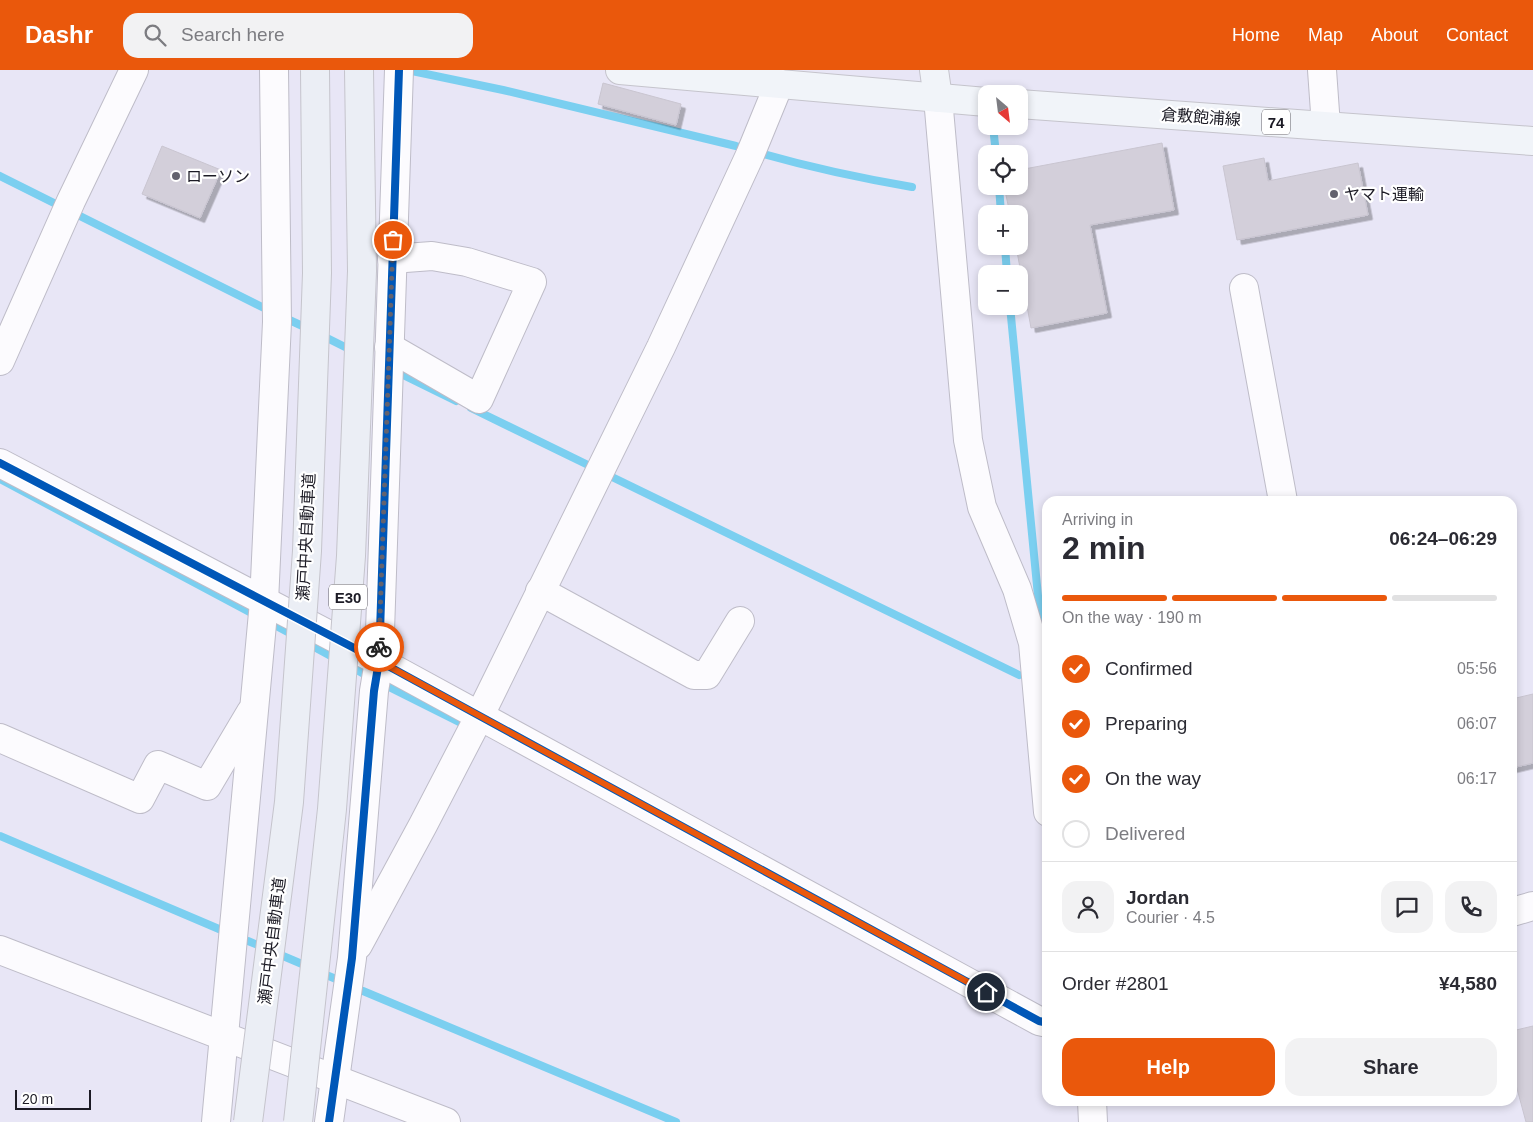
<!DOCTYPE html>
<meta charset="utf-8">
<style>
:root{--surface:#fff;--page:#f2f2f3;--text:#2b2b33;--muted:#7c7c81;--line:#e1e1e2;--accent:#ea580c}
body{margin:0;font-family:Arial,"Noto Sans JP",sans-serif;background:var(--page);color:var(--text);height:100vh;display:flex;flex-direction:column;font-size:19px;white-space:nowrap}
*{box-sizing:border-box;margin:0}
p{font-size:16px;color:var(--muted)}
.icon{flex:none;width:28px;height:28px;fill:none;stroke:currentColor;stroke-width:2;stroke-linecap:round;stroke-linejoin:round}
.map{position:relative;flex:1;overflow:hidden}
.drawer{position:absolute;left:1042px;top:426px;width:475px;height:610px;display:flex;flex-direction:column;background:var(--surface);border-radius:15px;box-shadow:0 2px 8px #0003}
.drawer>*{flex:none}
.needle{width:32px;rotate:152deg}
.fabs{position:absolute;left:978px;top:15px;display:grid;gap:10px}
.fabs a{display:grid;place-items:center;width:50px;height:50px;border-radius:10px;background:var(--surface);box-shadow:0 2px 8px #0003;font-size:25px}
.scale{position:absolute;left:15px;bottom:12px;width:76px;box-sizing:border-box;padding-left:5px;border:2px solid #1c1b25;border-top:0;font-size:14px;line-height:18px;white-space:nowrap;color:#1c1b25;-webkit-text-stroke:4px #fff;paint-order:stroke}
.pin{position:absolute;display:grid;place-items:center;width:42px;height:42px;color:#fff;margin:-21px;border:2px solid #fff;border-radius:50%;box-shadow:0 1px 5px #0007}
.courier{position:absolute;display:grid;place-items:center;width:50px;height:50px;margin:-25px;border:4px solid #ea580c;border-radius:50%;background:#fff;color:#222;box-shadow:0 1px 6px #0007}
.head em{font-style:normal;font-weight:700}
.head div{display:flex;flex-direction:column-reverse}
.head{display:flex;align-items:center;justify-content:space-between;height:85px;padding:0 20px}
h1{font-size:32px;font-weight:700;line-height:38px}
.bar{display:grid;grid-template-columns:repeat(4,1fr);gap:8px 5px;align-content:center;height:60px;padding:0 20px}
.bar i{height:6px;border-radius:4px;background:var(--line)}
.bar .current{background:var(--accent)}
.bar p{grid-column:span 4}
.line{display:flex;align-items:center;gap:12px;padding:0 20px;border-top:1px solid var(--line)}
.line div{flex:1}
.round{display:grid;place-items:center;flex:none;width:52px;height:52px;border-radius:15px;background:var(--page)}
ol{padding:0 20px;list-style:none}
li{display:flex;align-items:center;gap:15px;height:55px}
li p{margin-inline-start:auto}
li .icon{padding:5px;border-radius:50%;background:var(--accent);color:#fff;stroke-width:4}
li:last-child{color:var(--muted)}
li i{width:28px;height:28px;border:2px solid var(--line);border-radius:50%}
.button{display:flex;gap:10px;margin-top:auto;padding:10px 20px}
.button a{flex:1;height:58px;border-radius:15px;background:var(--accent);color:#fff;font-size:20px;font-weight:700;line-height:58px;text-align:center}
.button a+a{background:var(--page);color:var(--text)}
header{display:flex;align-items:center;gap:30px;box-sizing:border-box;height:70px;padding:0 25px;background:var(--accent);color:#fff}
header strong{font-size:24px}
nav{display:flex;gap:28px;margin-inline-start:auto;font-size:18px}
.search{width:350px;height:45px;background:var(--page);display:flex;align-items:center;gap:12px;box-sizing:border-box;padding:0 18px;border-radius:15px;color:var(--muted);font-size:19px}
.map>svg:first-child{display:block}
</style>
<header>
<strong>Dashr</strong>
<div class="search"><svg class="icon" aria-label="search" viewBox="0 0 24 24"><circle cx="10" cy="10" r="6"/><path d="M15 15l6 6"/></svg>Search here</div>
<nav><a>Home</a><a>Map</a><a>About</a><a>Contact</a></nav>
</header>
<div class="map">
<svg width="1533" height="1052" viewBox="0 0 1533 1052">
<defs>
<filter id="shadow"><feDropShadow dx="4.5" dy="4.5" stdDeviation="0" flood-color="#0004"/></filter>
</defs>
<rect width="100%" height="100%" fill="#e8e6f6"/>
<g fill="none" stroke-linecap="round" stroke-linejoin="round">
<g stroke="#7bcff0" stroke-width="8">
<path d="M412 1 503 20 736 76C794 94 853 107 912 117"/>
<path d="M993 56 996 84"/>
<path d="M0 106 270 241"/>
<path d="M999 116 1001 144"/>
<path d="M1005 176 1007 204"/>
<path d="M1010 236 1041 557"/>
<path d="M283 247 311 260"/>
<path d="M321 265 353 281"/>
<path d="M399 303 456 331"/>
<path d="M471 338 586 394"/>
<path d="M610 406 1019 605"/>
<path d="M0 409 257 546"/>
<path d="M267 551 297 567"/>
<path d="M307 573 338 590"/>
<path d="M348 595 371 608"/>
<path d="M381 613 469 657"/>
<path d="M0 766 226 862"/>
<path d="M248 871 265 878"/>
<path d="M276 883 309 897"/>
<path d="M319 902 336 909"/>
<path d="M363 921 676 1052"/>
</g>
</g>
<g fill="#d3cfda" stroke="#c9c5d0" filter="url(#shadow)">
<path d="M603 13 681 34 676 55 598 34Z"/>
<path d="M1162 73 1174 140 1090 155 1107 243 1031 258 1016 176H1019V144H1010L1004 116H1019V100Z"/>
<path d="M162 76 221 100 200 148 142 124Z"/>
<path d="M1264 88 1268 111 1358 93 1368 145 1237 170 1223 96Z"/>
<path d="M1533 624V693L1512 698V629Z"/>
<path d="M1533 956V1052H1526L1512 1000V961Z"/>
</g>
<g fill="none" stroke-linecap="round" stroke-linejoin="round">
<g stroke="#bebcc8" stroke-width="30">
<g id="minor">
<path d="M1322 0 1326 56"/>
<path d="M938 28 968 370 982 437 1017 519 1033 573 1048 742"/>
<path d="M1244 218 1283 431"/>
<path d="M389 277 479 329 532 212 467 192 432 186 392 189"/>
<path d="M0 291 71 131 134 0"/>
<path d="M0 393 379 591 1039 951 1048 953"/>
<path d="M540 521 694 605H707L740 551"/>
<path d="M0 668 140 729 158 695 207 716 251 642"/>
<path d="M1512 842 1533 836"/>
<path d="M358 875 423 755 479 647 661 277 750 85 775 24 778 13"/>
<path d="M0 880 446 1052"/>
<path d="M1092 1031 1093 1052"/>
<path d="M216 1052 264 532 277 252 274 0"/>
<path d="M329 1052 352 888 374 621 379 591 399 0"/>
</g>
</g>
<g stroke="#c5c4cc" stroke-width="30">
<g id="major">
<path d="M620 0 986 32"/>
<path d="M934 0 938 28"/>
<path d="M1019 34 1533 71"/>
</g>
</g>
<use href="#minor" stroke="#fcfbfe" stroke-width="28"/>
<use href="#major" stroke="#f1f4f9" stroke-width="28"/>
<g stroke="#c5c4cc" stroke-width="30" stroke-linecap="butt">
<g id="highway-bridge">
<path d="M248 1052 289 732 307 481 317 203 315 0"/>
<path d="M298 1052 332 739 351 486 362 201 359 0"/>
</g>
</g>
<use href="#highway-bridge" stroke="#ebeef5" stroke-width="28"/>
<g stroke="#fff" stroke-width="11">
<g id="cycleway">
<path d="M0 393 379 591 1039 951 1048 953"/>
<path d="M329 1052 352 888 374 621 379 591 399 0"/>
</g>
</g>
<use href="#cycleway" stroke="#0057b8" stroke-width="8"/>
</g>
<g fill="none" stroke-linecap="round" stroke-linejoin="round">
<path stroke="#63626e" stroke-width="5" stroke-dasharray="0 9" d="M379 577 393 170"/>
<path stroke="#ea580c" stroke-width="6" d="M379 577V591L986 922"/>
</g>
<g fill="#63626e" stroke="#fff" stroke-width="2">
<circle cx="176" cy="106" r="5"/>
<circle cx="1334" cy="124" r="5"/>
</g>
<g text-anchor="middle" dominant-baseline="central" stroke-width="4.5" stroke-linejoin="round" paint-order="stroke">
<g fill="#fff" stroke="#605f66" stroke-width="1">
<rect x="1262" y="39.5" width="28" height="25" rx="4"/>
<rect x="329" y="514.5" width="38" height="25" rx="4"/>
</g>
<g font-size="15" font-weight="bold" fill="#1c1b25">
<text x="1276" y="52">74</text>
<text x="348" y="527">E30</text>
</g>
<g font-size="16" fill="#1c1b25" stroke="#fff">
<text transform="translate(1201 47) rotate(4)">倉敷飽浦線</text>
<text transform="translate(306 467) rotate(-87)">瀬戸中央自動車道</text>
<text transform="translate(272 871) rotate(-83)">瀬戸中央自動車道</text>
</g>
<g font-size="16" fill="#1c1b25" stroke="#fff" text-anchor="start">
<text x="186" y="106">ローソン</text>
<text x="1344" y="124">ヤマト運輸</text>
</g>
</g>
</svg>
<div class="fabs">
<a><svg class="needle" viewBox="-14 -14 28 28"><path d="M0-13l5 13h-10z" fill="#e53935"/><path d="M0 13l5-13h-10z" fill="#7c7c81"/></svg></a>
<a><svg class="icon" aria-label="locate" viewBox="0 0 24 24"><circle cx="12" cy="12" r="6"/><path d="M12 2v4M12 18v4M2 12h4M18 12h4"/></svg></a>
<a>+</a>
<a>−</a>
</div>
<div class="scale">20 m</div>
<div class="pin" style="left:393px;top:170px;background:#ea580c"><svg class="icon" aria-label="bag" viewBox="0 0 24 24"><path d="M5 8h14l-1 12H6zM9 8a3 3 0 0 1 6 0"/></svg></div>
<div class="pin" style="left:986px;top:922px;background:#1f2937"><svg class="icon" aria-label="home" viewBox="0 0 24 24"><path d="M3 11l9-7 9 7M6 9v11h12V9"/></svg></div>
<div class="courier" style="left:379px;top:577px"><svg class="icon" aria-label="bike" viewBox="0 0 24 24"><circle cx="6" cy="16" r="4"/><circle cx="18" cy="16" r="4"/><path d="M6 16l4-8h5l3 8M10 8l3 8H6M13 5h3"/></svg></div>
<section class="drawer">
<div class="head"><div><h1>2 min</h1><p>Arriving in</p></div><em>06:24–06:29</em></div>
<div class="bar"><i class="current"></i><i class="current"></i><i class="current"></i><i></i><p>On the way · 190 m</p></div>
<ol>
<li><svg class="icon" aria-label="check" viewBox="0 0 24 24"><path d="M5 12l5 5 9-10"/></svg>Confirmed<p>05:56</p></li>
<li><svg class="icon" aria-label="check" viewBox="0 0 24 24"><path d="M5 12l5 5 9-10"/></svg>Preparing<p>06:07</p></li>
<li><svg class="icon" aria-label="check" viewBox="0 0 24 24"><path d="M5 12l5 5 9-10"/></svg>On the way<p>06:17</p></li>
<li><i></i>Delivered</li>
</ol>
<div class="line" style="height:90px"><a class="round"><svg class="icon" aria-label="person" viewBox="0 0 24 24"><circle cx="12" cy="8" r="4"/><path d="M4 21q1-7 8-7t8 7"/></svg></a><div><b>Jordan</b><p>Courier · 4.5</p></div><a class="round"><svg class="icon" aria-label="chat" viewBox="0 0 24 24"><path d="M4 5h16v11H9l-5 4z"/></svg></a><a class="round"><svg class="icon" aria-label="phone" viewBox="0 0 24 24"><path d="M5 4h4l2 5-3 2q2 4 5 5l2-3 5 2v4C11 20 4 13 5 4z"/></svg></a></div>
<div class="line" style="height:65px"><div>Order #2801</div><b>¥4,580</b></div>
<div class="button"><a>Help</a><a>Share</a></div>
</section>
</div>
